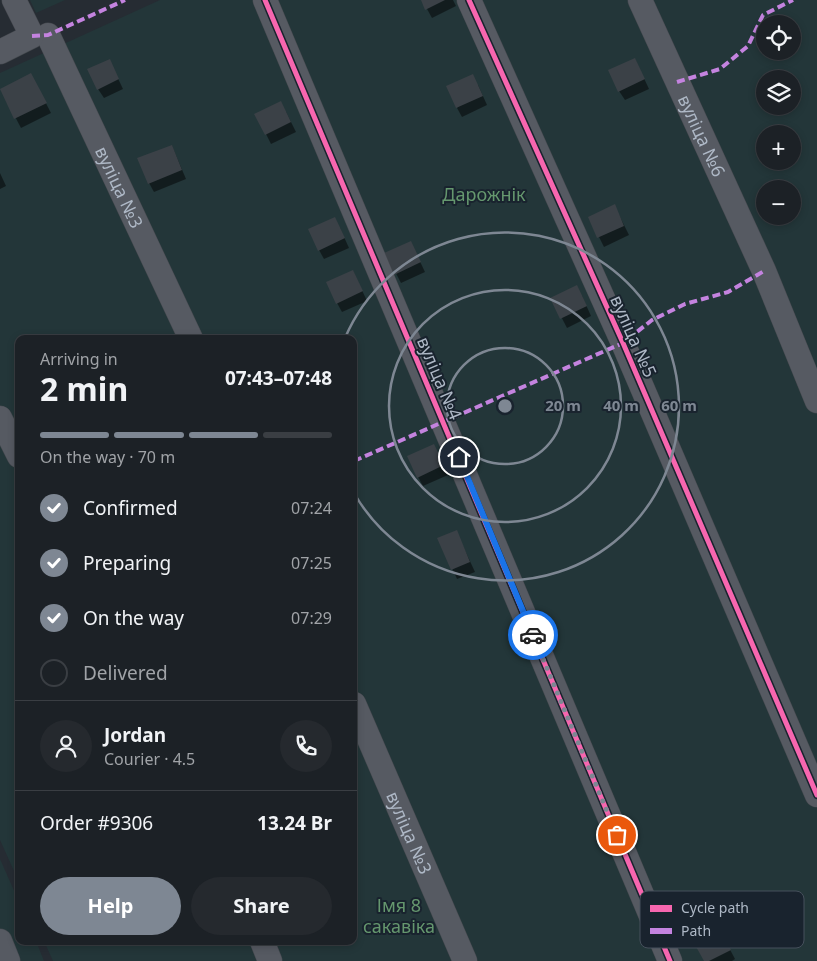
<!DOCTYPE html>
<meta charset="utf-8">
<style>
:root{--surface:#1c2126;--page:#25292e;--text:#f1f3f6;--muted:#a0a3a7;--line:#3a3e43;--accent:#7e8793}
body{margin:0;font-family:"Noto Sans",sans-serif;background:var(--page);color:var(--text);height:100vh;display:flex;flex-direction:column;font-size:19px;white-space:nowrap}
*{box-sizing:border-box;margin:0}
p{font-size:16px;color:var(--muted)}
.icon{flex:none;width:28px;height:28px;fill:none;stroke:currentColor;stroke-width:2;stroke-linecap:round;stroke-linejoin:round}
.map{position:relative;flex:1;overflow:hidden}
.sheet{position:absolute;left:15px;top:335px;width:342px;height:610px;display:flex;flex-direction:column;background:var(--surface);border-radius:10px;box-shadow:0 2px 8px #0003,0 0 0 1px var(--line)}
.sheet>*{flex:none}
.tools{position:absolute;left:756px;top:15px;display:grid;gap:10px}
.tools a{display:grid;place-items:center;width:45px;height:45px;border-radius:50%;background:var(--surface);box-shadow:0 2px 8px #0003,0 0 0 1px var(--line);font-size:25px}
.pin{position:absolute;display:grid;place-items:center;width:42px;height:42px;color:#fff;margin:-21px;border:2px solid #fff;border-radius:50%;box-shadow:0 1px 5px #0007}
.courier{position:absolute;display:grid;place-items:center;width:50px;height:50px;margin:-25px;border:4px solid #1a73e8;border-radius:50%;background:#fff;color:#222;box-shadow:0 1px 6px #0007}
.head em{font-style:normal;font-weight:700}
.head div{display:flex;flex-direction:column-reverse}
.head{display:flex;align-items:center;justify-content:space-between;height:85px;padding:0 25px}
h1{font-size:32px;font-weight:700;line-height:38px}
.bar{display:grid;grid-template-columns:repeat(4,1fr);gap:8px 5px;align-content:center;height:60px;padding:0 25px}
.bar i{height:6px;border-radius:4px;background:var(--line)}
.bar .on{background:var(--accent)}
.bar p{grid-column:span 4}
.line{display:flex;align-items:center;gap:12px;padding:0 25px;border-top:1px solid var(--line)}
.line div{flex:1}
.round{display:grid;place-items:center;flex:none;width:52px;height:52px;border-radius:26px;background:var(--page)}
ol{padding:0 25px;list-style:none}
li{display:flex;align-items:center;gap:15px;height:55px}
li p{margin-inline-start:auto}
li .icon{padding:5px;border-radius:50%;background:var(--accent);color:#fff;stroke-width:4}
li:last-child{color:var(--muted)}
li i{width:28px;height:28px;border:2px solid var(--line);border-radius:50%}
.primary-button{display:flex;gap:10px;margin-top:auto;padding:10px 25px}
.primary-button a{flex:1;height:58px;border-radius:30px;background:var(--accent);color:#fff;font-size:20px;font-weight:700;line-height:58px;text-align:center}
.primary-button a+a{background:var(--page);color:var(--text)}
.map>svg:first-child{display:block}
</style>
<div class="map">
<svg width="817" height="961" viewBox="0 0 817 961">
<rect width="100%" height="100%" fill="#262c33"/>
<g fill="#233639" fill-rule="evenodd">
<path d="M30 0H65L36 13Z"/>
<path d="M160 0H817V961H53L44 941H354V339H19V882L0 840V73ZM765 24H792V51H765ZM765 79H792V106H765ZM765 134H792V161H765ZM765 189H792V216H765Z"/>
<path d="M0 859 19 902V941H36L44 961H0Z"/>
</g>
<g fill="#0007">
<path d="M422 0H453L456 6 432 18Z"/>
<path d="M635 59 649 89 625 100 619 91Z"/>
<path d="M114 70 123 89 104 98 98 89Z"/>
<path d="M36 84 51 113 21 128 1 90Z"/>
<path d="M478 85 487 105 462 117 457 108Z"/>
<path d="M286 112 296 132 271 144 256 114Z"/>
<path d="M172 146 186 179 154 192 149 183Z"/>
<path d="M0 173 6 186 0 189Z"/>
<path d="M619 215 629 235 604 247 589 217Z"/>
<path d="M340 228 349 248 324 259 319 250Z"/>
<path d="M415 251 425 272 401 283 386 254Z"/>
<path d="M353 271 367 301 342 312 337 303Z"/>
<path d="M582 296 591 316 567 328 552 299Z"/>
<path d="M439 455 448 475 423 486 418 477Z"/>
<path d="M456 531 475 572 457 579 439 539Z"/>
<path d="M725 940 735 959 732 961H705Z"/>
</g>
<g fill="#3b4147">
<path d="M421 0H445L425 10Z"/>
<path d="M635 58 645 79 618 92 608 70Z"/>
<path d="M110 59 119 79 97 90 87 69Z"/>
<path d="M31 73 47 103 14 119 0 89Z"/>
<path d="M473 74 483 96 456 108 446 86Z"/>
<path d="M281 101 291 122 265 135 254 114Z"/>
<path d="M172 145 182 170 148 184 137 158Z"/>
<path d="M615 204 624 226 597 238 588 217Z"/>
<path d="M335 217 345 238 318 251 308 229Z"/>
<path d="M411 241 421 262 394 275 384 253Z"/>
<path d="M353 270 363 291 336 304 326 282Z"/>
<path d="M577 285 587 306 560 319 550 298Z"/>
<path d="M434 444 444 465 417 478 407 456Z"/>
<path d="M457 530 470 562 451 570 437 538Z"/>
<path d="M720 929 731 950 709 961H704L694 943Z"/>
</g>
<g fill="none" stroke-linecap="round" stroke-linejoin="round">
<g stroke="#44484e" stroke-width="25">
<g id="minor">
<path d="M265 0 670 961"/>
<path d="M469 0 623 343 817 795"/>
<path id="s1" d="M640 0 764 271 817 401"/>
<path id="s2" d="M48 35 191 339"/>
<path d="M0 52 32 36 14 0"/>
<path d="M0 418 19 456"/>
<path id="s3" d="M354 704 465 961"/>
<path d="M0 941 8 961"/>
<path d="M262 941 270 961"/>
</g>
</g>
<use href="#minor" stroke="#565a62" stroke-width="24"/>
<g stroke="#c483df" stroke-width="4" stroke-dasharray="8 4" stroke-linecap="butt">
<path d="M32 36 48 35 125 0"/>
<path d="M677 82 720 69 748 46 763 15 793 0"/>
<path d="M354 461 623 343 652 320 685 304 728 292 764 271"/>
</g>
<g stroke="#19232e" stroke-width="8">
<g id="cycleway">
<path d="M265 0 670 961"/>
<path d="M469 0 623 343 817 795"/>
</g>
</g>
<use href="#cycleway" stroke="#f766af" stroke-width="5"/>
</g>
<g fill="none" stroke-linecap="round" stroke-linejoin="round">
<path stroke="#7e8793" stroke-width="5" stroke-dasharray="0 9" d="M533 635 617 835"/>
<path stroke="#1a73e8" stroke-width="6" d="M459 457 533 635"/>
</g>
<g fill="none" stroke="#7e8793" stroke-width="2.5">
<circle cx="505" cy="406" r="58"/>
<circle cx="505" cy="406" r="116"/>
<path d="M345 338A174 174 0 1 1 354 493"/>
</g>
<g text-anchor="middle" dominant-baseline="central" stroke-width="4" stroke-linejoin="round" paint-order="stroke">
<g font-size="18" fill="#aeb8c6" stroke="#19232e">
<text stroke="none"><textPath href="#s1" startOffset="149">вуліца №6</textPath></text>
<text stroke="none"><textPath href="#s2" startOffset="168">вуліца №3</textPath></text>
<text transform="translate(634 336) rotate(66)">вуліца №5</text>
<text transform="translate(440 378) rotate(67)">вуліца №4</text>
<text stroke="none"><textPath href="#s3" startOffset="140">вуліца №3</textPath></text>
</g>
<g font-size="18" fill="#65976e" stroke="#19232e">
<text x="484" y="194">Дарожнік</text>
<text x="399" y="905">Імя 8<tspan x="399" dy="21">сакавіка</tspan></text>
</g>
</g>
<rect x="640" y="891" width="164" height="57" rx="8" fill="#19232e" stroke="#46505c" stroke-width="1"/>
<rect x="650" y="905" width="22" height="7" fill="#f766af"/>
<rect x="650" y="928" width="22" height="6" fill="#c483df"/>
<g font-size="14" fill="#aeb8c6">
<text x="681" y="913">Cycle path</text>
<text x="681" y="936">Path</text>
</g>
<circle cx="505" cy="406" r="8" fill="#7e8793" stroke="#19232e" stroke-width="2.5"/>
<g font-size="15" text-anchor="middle" font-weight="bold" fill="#7e8793" stroke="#19232e" stroke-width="4" stroke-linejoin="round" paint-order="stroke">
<text x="563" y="411">20 m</text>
<text x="621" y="411">40 m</text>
<text x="679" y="411">60 m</text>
</g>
</svg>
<div class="tools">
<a><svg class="icon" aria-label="locate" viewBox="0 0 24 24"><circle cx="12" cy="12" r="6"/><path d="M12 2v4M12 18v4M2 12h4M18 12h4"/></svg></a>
<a><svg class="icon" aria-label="layers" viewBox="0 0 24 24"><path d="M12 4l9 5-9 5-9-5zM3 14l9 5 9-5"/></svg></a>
<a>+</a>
<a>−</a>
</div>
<div class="pin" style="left:617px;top:835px;background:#ea580c"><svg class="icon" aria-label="bag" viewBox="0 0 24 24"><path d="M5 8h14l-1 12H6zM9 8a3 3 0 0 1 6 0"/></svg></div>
<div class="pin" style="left:459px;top:457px;background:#1f2937"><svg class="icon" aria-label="home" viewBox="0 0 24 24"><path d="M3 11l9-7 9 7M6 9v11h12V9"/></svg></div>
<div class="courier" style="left:533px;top:635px"><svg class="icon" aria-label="car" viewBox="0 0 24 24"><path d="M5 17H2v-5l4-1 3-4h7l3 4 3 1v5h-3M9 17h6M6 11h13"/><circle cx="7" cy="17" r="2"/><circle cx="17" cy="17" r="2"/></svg></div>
<section class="sheet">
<div class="head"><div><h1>2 min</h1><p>Arriving in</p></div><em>07:43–07:48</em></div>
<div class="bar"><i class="on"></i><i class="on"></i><i class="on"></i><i></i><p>On the way · 70 m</p></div>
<ol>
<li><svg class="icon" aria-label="check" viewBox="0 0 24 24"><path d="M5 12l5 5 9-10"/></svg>Confirmed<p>07:24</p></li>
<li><svg class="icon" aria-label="check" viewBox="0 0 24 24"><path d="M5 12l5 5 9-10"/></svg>Preparing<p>07:25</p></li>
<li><svg class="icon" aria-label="check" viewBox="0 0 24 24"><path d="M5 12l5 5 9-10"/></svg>On the way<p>07:29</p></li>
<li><i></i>Delivered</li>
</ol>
<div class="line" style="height:90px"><a class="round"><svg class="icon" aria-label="person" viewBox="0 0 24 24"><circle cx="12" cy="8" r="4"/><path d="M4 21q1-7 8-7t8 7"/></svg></a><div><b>Jordan</b><p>Courier · 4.5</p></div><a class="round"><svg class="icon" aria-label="phone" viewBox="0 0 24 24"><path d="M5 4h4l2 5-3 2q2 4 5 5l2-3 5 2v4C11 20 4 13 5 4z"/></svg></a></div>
<div class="line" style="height:65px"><div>Order #9306</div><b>13.24 Br</b></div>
<div class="primary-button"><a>Help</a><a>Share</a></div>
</section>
</div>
